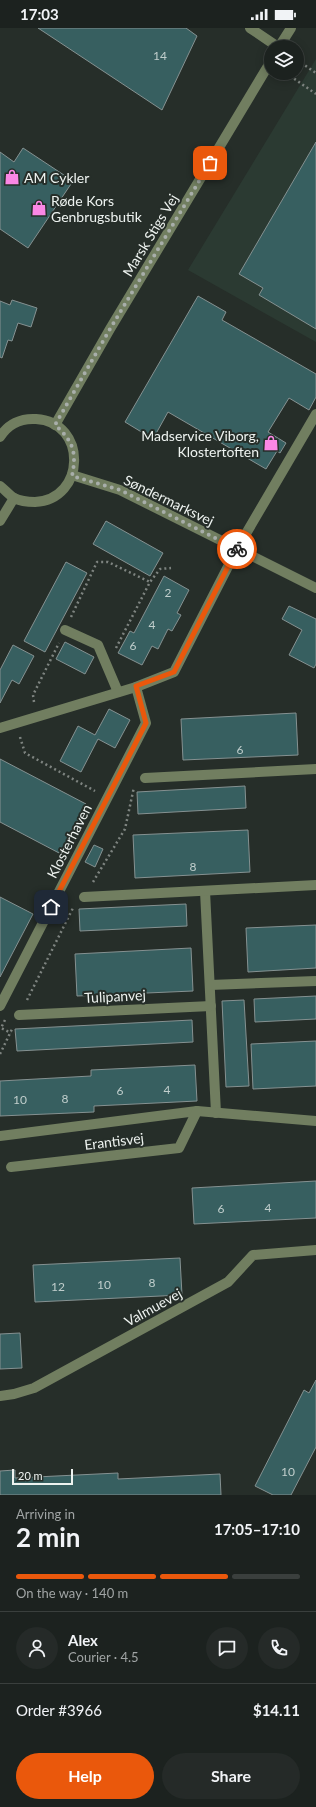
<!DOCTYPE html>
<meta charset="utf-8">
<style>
:root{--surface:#1c221f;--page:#252a28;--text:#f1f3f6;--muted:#a0a4a4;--line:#3a3f3d;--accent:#ea580c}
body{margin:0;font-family:Lato,sans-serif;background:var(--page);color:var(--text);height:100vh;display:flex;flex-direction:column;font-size:15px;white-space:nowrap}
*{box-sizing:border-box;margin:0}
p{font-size:13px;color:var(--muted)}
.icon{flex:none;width:22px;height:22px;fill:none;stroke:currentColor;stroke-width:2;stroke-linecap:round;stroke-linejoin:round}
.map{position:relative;height:1467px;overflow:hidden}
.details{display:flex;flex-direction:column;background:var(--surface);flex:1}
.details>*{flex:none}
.fabs{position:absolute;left:264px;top:12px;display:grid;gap:8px}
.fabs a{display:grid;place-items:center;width:40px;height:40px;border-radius:50%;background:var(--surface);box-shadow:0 2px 10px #0003,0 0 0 1px var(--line);font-size:20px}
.scale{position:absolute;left:12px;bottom:10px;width:61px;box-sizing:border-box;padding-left:4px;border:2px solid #eef3f0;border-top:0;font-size:11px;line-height:14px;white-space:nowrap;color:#eef3f0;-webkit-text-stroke:3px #262e29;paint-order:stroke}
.pin{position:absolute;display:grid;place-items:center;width:34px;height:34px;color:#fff;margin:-17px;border-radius:8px;box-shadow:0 2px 6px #0006}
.courier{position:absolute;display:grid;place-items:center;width:40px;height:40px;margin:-20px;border:3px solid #ea580c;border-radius:50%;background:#fff;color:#222;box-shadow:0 1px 5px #0007}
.head em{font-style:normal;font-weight:700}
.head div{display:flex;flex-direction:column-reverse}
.head{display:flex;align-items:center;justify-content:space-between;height:68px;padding:0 16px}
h1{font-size:26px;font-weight:700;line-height:30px}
.bar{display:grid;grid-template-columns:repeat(4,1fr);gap:6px 4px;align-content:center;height:48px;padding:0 16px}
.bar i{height:5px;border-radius:3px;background:var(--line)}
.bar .current{background:var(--accent)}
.bar p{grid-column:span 4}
.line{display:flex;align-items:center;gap:10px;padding:0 16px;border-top:1px solid var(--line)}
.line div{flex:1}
.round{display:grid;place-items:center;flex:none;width:42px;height:42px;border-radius:21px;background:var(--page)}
.cta{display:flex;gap:8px;margin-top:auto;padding:8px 16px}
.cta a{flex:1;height:46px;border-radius:24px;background:var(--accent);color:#fff;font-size:16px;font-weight:700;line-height:46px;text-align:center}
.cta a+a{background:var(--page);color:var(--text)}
.status{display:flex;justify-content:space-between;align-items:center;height:28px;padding:0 20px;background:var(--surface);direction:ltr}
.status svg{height:11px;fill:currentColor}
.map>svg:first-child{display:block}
</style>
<div class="status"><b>17:03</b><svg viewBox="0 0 49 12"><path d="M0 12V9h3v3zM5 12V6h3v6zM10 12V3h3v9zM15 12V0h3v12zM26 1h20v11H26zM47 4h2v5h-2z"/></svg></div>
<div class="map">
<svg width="316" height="1467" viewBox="0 0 316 1467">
<rect width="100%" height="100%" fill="#262e29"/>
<path fill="#2b3a32" d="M316 31V314L188 242Z"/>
<g fill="#375f60" stroke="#859191">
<path d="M38 0H186L197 8 162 82Z"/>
<path d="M316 114V301L259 267 263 260 239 246Z"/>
<path d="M23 120 73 153 28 220 0 201V124L14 134Z"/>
<path d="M198 268 226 284 222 292 316 346V369L309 382 289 370 268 404 286 415 280 425 277 423 266 441 168 384 153 411 125 394Z"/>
<path d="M12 272 37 280 31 299 18 295 12 313 8 312 2 330 0 329V273L10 277Z"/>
<path d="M106 493 163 525 150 548 93 516Z"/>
<path d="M66 534 87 545 45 624 24 613Z"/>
<path d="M164 548 189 562 177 585 181 587 172 603 168 601 158 621 152 618 142 637 118 625 130 603 134 605Z"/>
<path d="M289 578 316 591V636L314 640 289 627 302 602 282 591Z"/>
<path d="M65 614 94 629 85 646 56 631Z"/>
<path d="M13 617 34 628 19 656 12 652 0 675V642Z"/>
<path d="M109 681 130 692 115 720 98 711 81 744 60 733 78 698 95 707Z"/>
<path d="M296 685 298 727 183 732 181 691Z"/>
<path d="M0 731 86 776 61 826 0 794Z"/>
<path d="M245 758 246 780 138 786 137 764Z"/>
<path d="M248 802 250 844 135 850 133 807Z"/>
<path d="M94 817 103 821 95 839 85 834Z"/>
<path d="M0 869 33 886 0 949Z"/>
<path d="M186 876 187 898 80 903 79 881Z"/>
<path d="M316 897V940L248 944 246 900Z"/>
<path d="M191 920 193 963 77 968 75 926Z"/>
<path d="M316 968V991L255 994 254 971Z"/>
<path d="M244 972 249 1058 226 1059 222 973Z"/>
<path d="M192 992 193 1014 17 1023 15 1001Z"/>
<path d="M316 1013V1058L253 1061 251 1016Z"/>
<path d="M195 1037 197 1073 94 1078V1084L0 1088V1053L91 1048V1042Z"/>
<path d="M316 1153V1190L194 1196 192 1160Z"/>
<path d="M180 1230 182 1267 35 1274 33 1237Z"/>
<path d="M20 1305 22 1340 0 1341V1306Z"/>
<path d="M316 1352V1419L291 1467H273L255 1458 304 1362 309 1365Z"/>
<path d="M15 1442V1450L118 1445V1451L220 1446 221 1467H0V1443Z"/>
</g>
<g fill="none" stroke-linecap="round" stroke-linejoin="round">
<g stroke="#7e8480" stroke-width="2.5" stroke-dasharray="2 3" stroke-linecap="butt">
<path d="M297 32 316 45"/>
<path d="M286 45 316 66"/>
<path d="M71 589 97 534H108L150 554"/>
<path d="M116 620 150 554 160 541 171 540"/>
<path d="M34 674 33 667 59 615"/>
<path d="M20 709 25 725 95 763"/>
<path d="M93 854 125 801 134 759"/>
<path d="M27 972 73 880"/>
<path d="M5 992 1 1000 11 1005"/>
<path d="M0 1026 13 999"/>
</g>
<g stroke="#717e60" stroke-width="10">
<path d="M250 0 278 19"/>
<path d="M279 19 291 0"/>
<path d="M55 397 110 301 271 33"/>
<path d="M0 409C8 396 21 390 36 391 88 394 86 472 35 474 28 474 20 473 14 470 9 467 4 461 0 458"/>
<path d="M72 447 120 462 316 560"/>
<path d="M0 493 14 470"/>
<path d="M65 602 98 617 118 664"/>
<path d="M0 700 136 659 174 644 237 521 316 386"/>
<path d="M145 750 316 741"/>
<path d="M205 863 216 1085"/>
<path d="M84 869 316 857"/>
<path d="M210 957 316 953"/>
<path d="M0 978 146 695 136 659"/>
<path d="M19 987 211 978"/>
<path d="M0 1108 197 1083 316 1093"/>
<path d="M11 1139 179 1120 197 1083"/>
<path d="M0 1368 14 1366 34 1360 228 1254 253 1227 316 1222"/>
</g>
</g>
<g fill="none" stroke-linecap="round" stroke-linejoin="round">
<path stroke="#a8aeaa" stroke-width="4" stroke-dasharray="0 7.2" d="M210 135 110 301 55 397C73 413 77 424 72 448L120 462 237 521"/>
<path stroke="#ea580c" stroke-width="5" d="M51 879 146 695 136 658 174 644 237 521"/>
</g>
<defs>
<g id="shop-bare" transform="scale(1.2)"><path d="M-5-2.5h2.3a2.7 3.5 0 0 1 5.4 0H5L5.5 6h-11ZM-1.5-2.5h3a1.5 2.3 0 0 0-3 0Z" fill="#fb87e5" stroke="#262e29" stroke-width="2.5" paint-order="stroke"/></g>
</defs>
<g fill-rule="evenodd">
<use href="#shop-bare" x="12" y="149"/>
<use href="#shop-bare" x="39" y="180"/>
<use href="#shop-bare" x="271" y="415"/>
</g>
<g text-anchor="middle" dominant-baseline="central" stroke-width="4" stroke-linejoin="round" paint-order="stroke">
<g font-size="12" fill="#c0cecc">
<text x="160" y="27">14</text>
<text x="168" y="564">2</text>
<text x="152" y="596">4</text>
<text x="133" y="617">6</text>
<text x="240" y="721">6</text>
<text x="193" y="838">8</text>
<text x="167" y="1061">4</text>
<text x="120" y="1062">6</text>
<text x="65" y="1070">8</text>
<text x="20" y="1071">10</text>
<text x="268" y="1179">4</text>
<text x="221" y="1180">6</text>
<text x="152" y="1254">8</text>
<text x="104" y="1256">10</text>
<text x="58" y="1258">12</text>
<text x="288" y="1443">10</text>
</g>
<g font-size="14" fill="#eef3f0" stroke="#262e29" text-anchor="start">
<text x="24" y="149">AM Cykler</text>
<text x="51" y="172">Røde Kors<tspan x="51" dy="16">Genbrugsbutik</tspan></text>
<text x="259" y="407" text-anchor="end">Madservice Viborg,<tspan x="259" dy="16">Klostertoften</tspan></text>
</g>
<g font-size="14" fill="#eef3f0" stroke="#262e29">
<text transform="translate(150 207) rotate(-59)">Marsk Stigs Vej</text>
<text transform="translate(169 472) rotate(26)">Søndermarksvej</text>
<text transform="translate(69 813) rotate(-63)">Klosterhaven</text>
<text transform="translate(115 968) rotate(-3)">Tulipanvej</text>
<text transform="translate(114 1113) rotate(-7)">Erantisvej</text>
<text transform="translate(153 1279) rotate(-29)">Valmuevej</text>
</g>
</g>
</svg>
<div class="fabs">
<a><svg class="icon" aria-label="layers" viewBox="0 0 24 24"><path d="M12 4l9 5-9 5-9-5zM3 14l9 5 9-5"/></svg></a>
</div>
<div class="scale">20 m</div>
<div class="pin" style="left:210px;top:135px;background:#ea580c"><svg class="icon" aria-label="bag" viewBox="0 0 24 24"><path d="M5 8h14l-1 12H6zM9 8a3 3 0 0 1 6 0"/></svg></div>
<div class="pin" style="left:51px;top:879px;background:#1f2937"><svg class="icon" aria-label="home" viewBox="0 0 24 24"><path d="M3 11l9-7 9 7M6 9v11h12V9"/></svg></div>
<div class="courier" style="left:237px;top:521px"><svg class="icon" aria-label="bike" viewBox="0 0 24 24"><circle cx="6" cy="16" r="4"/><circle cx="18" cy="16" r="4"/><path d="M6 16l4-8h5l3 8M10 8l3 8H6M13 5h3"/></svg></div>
</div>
<section class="details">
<div class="head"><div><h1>2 min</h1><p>Arriving in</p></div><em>17:05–17:10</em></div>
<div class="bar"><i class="current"></i><i class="current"></i><i class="current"></i><i></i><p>On the way · 140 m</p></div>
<div class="line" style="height:72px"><a class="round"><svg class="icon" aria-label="person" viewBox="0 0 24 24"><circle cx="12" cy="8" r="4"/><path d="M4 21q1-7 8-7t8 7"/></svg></a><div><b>Alex</b><p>Courier · 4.5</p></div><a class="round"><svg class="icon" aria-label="chat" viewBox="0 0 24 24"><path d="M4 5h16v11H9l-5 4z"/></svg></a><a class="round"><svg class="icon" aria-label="phone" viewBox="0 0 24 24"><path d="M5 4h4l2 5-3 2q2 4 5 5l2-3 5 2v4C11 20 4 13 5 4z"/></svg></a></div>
<div class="line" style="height:52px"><div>Order #3966</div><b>$14.11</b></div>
<div class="cta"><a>Help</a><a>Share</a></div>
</section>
